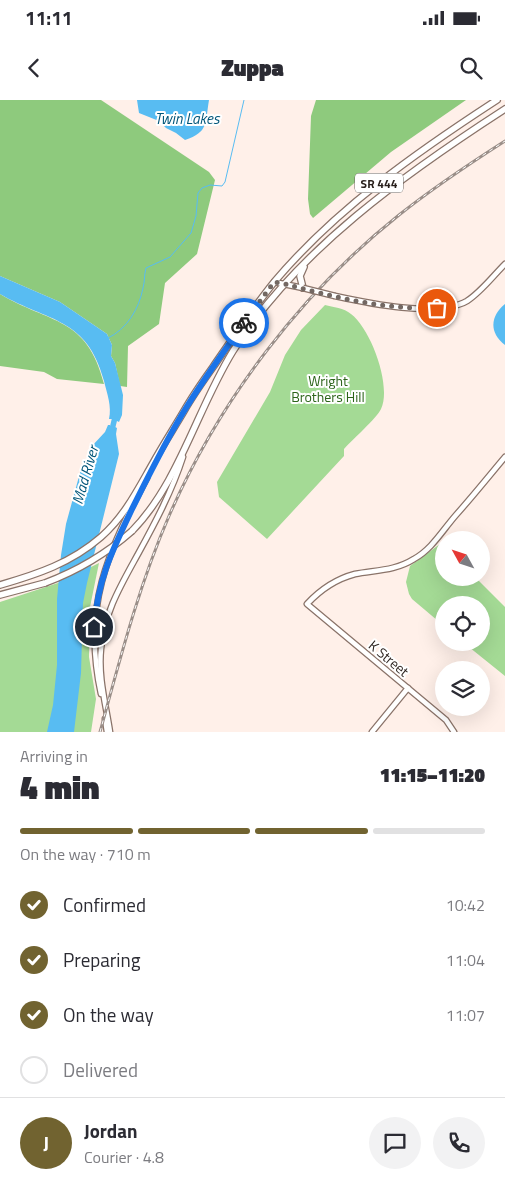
<!DOCTYPE html>
<meta charset="utf-8">
<style>
:root{--surface:#fff;--page:#f2f2f3;--text:#2b2b33;--muted:#7c7c81;--line:#e1e1e2;--accent:#716330}
body{margin:0;font-family:"Titillium Web",sans-serif;background:var(--page);color:var(--text);height:100vh;display:flex;flex-direction:column;font-size:19px;white-space:nowrap}
*{box-sizing:border-box;margin:0}
p{font-size:16px;color:var(--muted)}
.icon{flex:none;width:28px;height:28px;fill:none;stroke:currentColor;stroke-width:2;stroke-linecap:round;stroke-linejoin:round}
.map{position:relative;height:632px;overflow:hidden}
.panel{display:flex;flex-direction:column;background:var(--surface);flex:1}
.panel>*{flex:none}
.needle{width:32px;rotate:310deg}
.controls{position:absolute;left:435px;top:431px;display:grid;gap:10px}
.controls a{display:grid;place-items:center;width:55px;height:55px;border-radius:50%;background:var(--surface);box-shadow:0 5px 20px #0002;font-size:25px}
.pin{position:absolute;display:grid;place-items:center;width:42px;height:42px;color:#fff;margin:-21px;border:2px solid #fff;border-radius:50%;box-shadow:0 1px 5px #0007}
.courier{position:absolute;display:grid;place-items:center;width:50px;height:50px;margin:-25px;border:4px solid #1a73e8;border-radius:50%;background:#fff;color:#222;box-shadow:0 1px 6px #0007}
.headline em{font-style:normal;font-weight:800}
.headline div{display:flex;flex-direction:column-reverse}
.headline{display:flex;align-items:center;justify-content:space-between;height:85px;padding:0 20px}
h1{font-size:32px;font-weight:800;line-height:38px}
.bar{display:grid;grid-template-columns:repeat(4,1fr);gap:8px 5px;align-content:center;height:60px;padding:0 20px}
.bar i{height:6px;border-radius:4px;background:var(--line)}
.bar .active{background:var(--accent)}
.bar p{grid-column:span 4}
.line{display:flex;align-items:center;gap:12px;padding:0 20px;border-top:1px solid var(--line)}
.line div{flex:1}
.round{display:grid;place-items:center;flex:none;width:52px;height:52px;border-radius:26px;background:var(--page)}
ol{padding:0 20px;list-style:none}
li{display:flex;align-items:center;gap:15px;height:55px}
li p{margin-inline-start:auto}
li .icon{padding:5px;border-radius:50%;background:var(--accent);color:#fff;stroke-width:4}
li:last-child{color:var(--muted)}
li i{width:28px;height:28px;border:2px solid var(--line);border-radius:50%}
.status{display:flex;justify-content:space-between;align-items:center;height:35px;padding:0 25px;background:var(--surface);direction:ltr}
.status svg{height:14px;fill:currentColor}
header{display:flex;justify-content:space-between;align-items:center;height:65px;padding:0 20px;background:var(--surface);font-size:22px;font-weight:800}
.map>svg:first-child{display:block}
</style>
<div class="status"><b>11:11</b><svg viewBox="0 0 49 12"><path d="M0 12V9h3v3zM5 12V6h3v6zM10 12V3h3v9zM15 12V0h3v12zM26 1h20v11H26zM47 4h2v5h-2z"/></svg></div>
<header><svg class="icon" aria-label="back" viewBox="0 0 24 24"><path d="M15 5l-7 7 7 7"/></svg>Zuppa<svg class="icon" aria-label="search" viewBox="0 0 24 24"><circle cx="10" cy="10" r="6"/><path d="M15 15l6 6"/></svg></header>
<div class="map">
<svg width="505" height="632" viewBox="0 0 505 632">
<rect width="100%" height="100%" fill="#fff0e9"/>
<g fill="#a4da95">
<path d="M325 205C333 207 344 208 351 214 371 229 392 286 381 309 377 318 352 340 344 349V356L267 439 219 397 217 382 270 292 285 255 301 230Z"/>
<path d="M440 444 444 446V478H476L505 507V576L464 543 481 542V505H444V526L412 499 409 494 406 482 410 466Z"/>
<path d="M99 463 90 507 89 557 96 599 91 632H0V502L61 482Z"/>
</g>
<g fill="#8eca7d">
<path d="M0 0H101L209 72 215 80 197 154 165 183 159 224 128 246 127 287 120 286 115 263 111 256 112 245 107 234 60 202 0 176Z"/>
<path d="M316 0H466L391 52 313 118 310 114 308 99 311 16Z"/>
<path d="M0 194C50 224 87 216 104 284L57 279 44 272 0 266Z"/>
</g>
<g fill="#58bcf2">
<path d="M137 0H209C205 23 209 32 185 40L176 33 166 28 159 21 139 13Z"/>
<path d="M0 176 60 202 107 234 112 245 111 256 115 263 123 295 122 315 119 322 117 321V318L115 320H113V317L112 319H109C112 306 107 294 104 281 87 217 48 222 0 194Z"/>
<path d="M505 204V245C489 233 490 216 505 204Z"/>
<path d="M108 325H110V329L112 326H114L113 330 115 327 117 328 116 334 119 354 87 483 83 503 81 573 74 632H47L53 605 57 565V499L61 455 66 424 81 369 87 367 92 346 105 332Z"/>
</g>
<g fill="none" stroke-linecap="round" stroke-linejoin="round">
<path stroke="#58bcf2" stroke-width="1" d="M108 238C127 229 139 209 143 188 145 181 144 175 146 168L170 157 191 133 196 116 198 93 202 88 210 85 222 86 225 82 244 0"/>
<path stroke="#58bcf2" stroke-width="5.5" d="M111 334 116 313"/>
<g stroke="#8a7369" stroke-width="7">
<g id="secondary">
<path d="M274 182 303 188"/>
<path d="M335 196C367 203 437 218 467 201 481 192 493 176 505 164"/>
<path d="M101 594C82 507 107 453 147 378"/>
<path d="M105 619 107 632"/>
<path d="M110 632C106 605 98 577 101 549 104 513 121 485 138 454 155 423 172 391 183 357"/>
<path d="M372 632 408 588"/>
<path d="M454 632 446 620 307 504C320 490 336 479 355 474 375 470 395 471 414 459 432 449 442 431 456 415 473 396 489 376 505 357"/>
</g>
</g>
<g stroke="#8a7369" stroke-width="8">
<g id="highway">
<path d="M303 188 300 176 304 167"/>
<path d="M132 431C179 383 197 309 233 251 297 150 406 73 505 9"/>
<path d="M0 485C38 474 71 463 101 437 125 416 138 389 153 363 163 345 174 328 184 311 193 295 203 281 213 267 233 238 253 208 275 181 337 108 417 52 497 0"/>
<path d="M0 495 45 483"/>
</g>
</g>
<use href="#secondary" stroke="#fff" stroke-width="4.5"/>
<use href="#highway" stroke="#fff" stroke-width="5.5"/>
<g stroke="#9a8e88" stroke-width="3">
<path id="rail" d="M100 632C120 559 139 485 169 416 219 301 301 193 399 115 433 88 469 64 505 41"/>
</g>
<use href="#rail" stroke="#fff" stroke-width="1" stroke-dasharray="4" stroke-linecap="butt"/>
<g stroke="#8a7369" stroke-width="7" stroke-linecap="butt">
<path id="secondary-bridge" d="M303 188 335 196"/>
</g>
<g stroke="#8a7369" stroke-width="8" stroke-linecap="butt">
<path id="highway-bridge" d="M45 483C77 471 106 454 132 431"/>
</g>
<use href="#secondary-bridge" stroke="#fff" stroke-width="4.5"/>
<use href="#highway-bridge" stroke="#fff" stroke-width="5.5"/>
</g>
<g fill="none" stroke-linecap="round" stroke-linejoin="round">
<path stroke="#736863" stroke-width="5" stroke-dasharray="0 9" d="M244 223 274 182 285 184C333 197 386 210 437 208"/>
<path stroke="#1a73e8" stroke-width="6" d="M94 527C98 479 112 451 132 409 149 375 166 340 186 308 204 279 224 251 244 223"/>
</g>
<g text-anchor="middle" dominant-baseline="central" stroke-width="4" stroke-linejoin="round" paint-order="stroke">
<rect fill="#fff" stroke="#68625f" stroke-width="1" x="355" y="73.5" width="48" height="19" rx="4"/>
<g font-size="12" font-weight="bold" fill="#281f1b">
<text x="379" y="83">SR 444</text>
</g>
<g font-size="14" fill="#2c641a" stroke="#fff">
<text x="328" y="280">Wright<tspan x="328" dy="16">Brothers Hill</tspan></text>
</g>
<g font-size="14" fill="#281f1b" stroke="#fff">
<text transform="translate(389 558) rotate(40)">K Street</text>
</g>
<g font-size="15" font-style="italic" fill="#005579" stroke="#fff">
<text x="187" y="18">Twin Lakes</text>
<text transform="translate(85 375) rotate(-74)">Mad River</text>
</g>
</g>
</svg>
<div class="controls">
<a><svg class="needle" viewBox="-14 -14 28 28"><path d="M0-13l5 13h-10z" fill="#e53935"/><path d="M0 13l5-13h-10z" fill="#7c7c81"/></svg></a>
<a><svg class="icon" aria-label="locate" viewBox="0 0 24 24"><circle cx="12" cy="12" r="6"/><path d="M12 2v4M12 18v4M2 12h4M18 12h4"/></svg></a>
<a><svg class="icon" aria-label="layers" viewBox="0 0 24 24"><path d="M12 4l9 5-9 5-9-5zM3 14l9 5 9-5"/></svg></a>
</div>
<div class="pin" style="left:437px;top:208px;background:#ea580c"><svg class="icon" aria-label="bag" viewBox="0 0 24 24"><path d="M5 8h14l-1 12H6zM9 8a3 3 0 0 1 6 0"/></svg></div>
<div class="pin" style="left:94px;top:527px;background:#1f2937"><svg class="icon" aria-label="home" viewBox="0 0 24 24"><path d="M3 11l9-7 9 7M6 9v11h12V9"/></svg></div>
<div class="courier" style="left:244px;top:223px"><svg class="icon" aria-label="bike" viewBox="0 0 24 24"><circle cx="6" cy="16" r="4"/><circle cx="18" cy="16" r="4"/><path d="M6 16l4-8h5l3 8M10 8l3 8H6M13 5h3"/></svg></div>
</div>
<section class="panel">
<div class="headline"><div><h1>4 min</h1><p>Arriving in</p></div><em>11:15–11:20</em></div>
<div class="bar"><i class="active"></i><i class="active"></i><i class="active"></i><i></i><p>On the way · 710 m</p></div>
<ol>
<li><svg class="icon" aria-label="check" viewBox="0 0 24 24"><path d="M5 12l5 5 9-10"/></svg>Confirmed<p>10:42</p></li>
<li><svg class="icon" aria-label="check" viewBox="0 0 24 24"><path d="M5 12l5 5 9-10"/></svg>Preparing<p>11:04</p></li>
<li><svg class="icon" aria-label="check" viewBox="0 0 24 24"><path d="M5 12l5 5 9-10"/></svg>On the way<p>11:07</p></li>
<li><i></i>Delivered</li>
</ol>
<div class="line" style="height:90px"><b class="round" style="background:var(--accent);color:#fff">J</b><div><b>Jordan</b><p>Courier · 4.8</p></div><a class="round"><svg class="icon" aria-label="chat" viewBox="0 0 24 24"><path d="M4 5h16v11H9l-5 4z"/></svg></a><a class="round"><svg class="icon" aria-label="phone" viewBox="0 0 24 24"><path d="M5 4h4l2 5-3 2q2 4 5 5l2-3 5 2v4C11 20 4 13 5 4z"/></svg></a></div>
</section>
